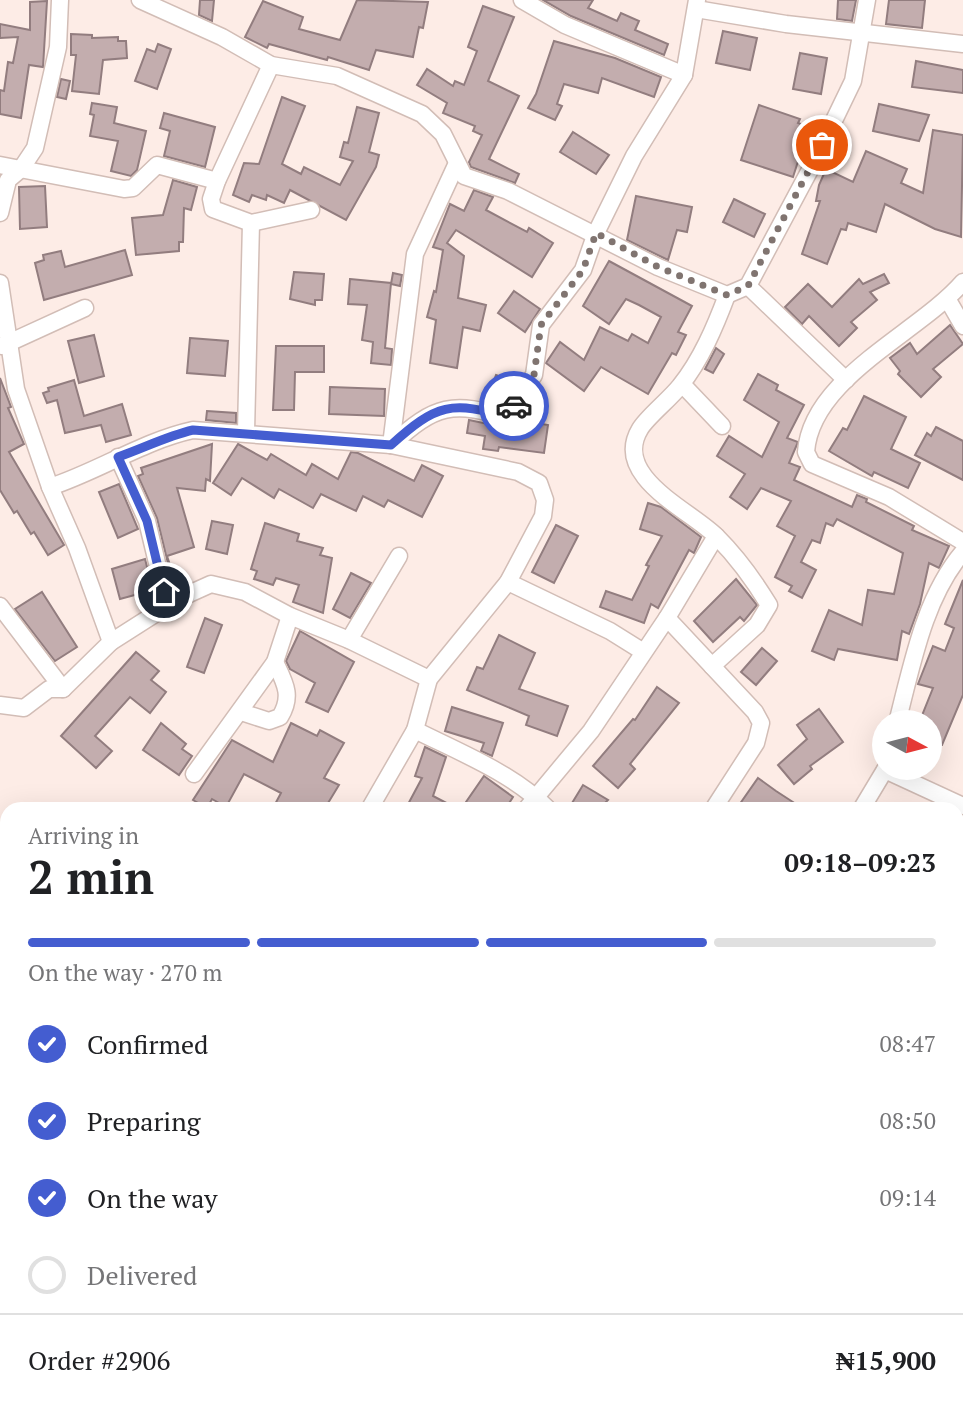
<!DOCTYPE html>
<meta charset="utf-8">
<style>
:root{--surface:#fff;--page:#f2f2f2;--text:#202124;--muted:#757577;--line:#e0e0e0;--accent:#445dd0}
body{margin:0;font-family:"PT Serif",serif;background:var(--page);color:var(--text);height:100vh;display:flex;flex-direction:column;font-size:26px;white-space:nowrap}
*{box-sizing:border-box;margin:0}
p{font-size:23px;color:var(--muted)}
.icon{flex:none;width:38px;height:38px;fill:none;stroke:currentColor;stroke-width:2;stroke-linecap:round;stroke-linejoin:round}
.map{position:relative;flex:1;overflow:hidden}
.side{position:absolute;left:0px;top:802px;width:964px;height:618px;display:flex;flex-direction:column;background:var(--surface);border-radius:21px 21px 0 0;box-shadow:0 7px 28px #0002}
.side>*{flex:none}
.needle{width:46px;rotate:97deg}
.buttons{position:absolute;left:872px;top:710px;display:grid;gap:14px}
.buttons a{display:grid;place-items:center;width:70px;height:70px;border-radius:50%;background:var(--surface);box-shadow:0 7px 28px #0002;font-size:35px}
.pin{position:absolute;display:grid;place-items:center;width:60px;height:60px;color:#fff;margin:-30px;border:4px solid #fff;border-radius:50%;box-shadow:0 2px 7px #0007}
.courier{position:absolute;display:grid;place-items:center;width:70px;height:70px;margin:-35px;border:5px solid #445dd0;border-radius:50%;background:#fff;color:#222;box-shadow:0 2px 9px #0007}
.overview em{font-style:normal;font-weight:700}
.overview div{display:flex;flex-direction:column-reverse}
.overview{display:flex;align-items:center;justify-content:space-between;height:119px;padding:0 28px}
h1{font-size:46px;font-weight:700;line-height:52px}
.bar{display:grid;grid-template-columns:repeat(4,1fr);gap:10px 7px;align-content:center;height:84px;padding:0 28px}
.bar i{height:9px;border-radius:5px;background:var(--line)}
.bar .on{background:var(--accent)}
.bar p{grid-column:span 4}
.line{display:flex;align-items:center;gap:18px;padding:0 28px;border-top:2px solid var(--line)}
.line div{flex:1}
ol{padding:0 28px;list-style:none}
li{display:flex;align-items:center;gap:21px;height:77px}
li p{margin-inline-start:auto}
li .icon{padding:7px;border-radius:50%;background:var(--accent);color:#fff;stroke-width:4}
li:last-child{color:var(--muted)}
li i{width:38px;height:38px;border:4px solid var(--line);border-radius:50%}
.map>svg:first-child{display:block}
</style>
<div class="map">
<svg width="963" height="1419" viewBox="0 0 963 1419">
<rect width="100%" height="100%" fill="#fdece6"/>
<g fill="#c3adae" stroke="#927d7f" stroke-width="2">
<path d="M200 0H214L212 21 199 15Z"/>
<path d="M357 0 428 2 423 28 419 27 413 57 376 50 369 70 328 57 327 60 269 44 267 48 245 37 263 1 303 17 299 29 340 40Z"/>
<path d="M543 0H593L588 8 617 21 621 13 639 21 635 30 668 44 664 55 571 16Z"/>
<path d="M838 0H856L852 21 837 19Z"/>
<path d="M889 0H925L922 28 886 24Z"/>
<path d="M47 1 43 67 29 65 21 118 0 114V90L4 91 8 62 13 63 18 37 0 38V24L30 30V2Z"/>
<path d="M483 6 514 17 488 81 519 96 489 159 519 174 515 183 471 167 469 162 482 135 473 131 475 126 443 113 447 103 417 85 427 69 453 86 455 81 464 85 477 51 468 47Z"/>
<path d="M723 31 757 38 750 70 716 63Z"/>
<path d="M71 34 92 35V38L118 37V41H126L127 58 103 60 99 94 72 91 76 55H71Z"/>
<path d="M554 41 615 58 661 77 654 97 602 78 598 93 564 84 557 104 562 106 555 120 528 108 536 94Z"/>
<path d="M158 44 171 49 157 89 135 81 147 49 155 52Z"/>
<path d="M800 53 827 58 821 94 793 89Z"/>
<path d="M916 61 963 70V93L912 87Z"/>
<path d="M61 79 70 81 66 99 57 97Z"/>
<path d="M282 97 305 106 282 164 301 174 304 167 340 185 353 161 340 157 344 142 348 143 357 107 379 113 369 152 379 155 376 167 346 220 290 190 284 203 267 195 266 200 252 195 249 202 233 195 244 163 259 164Z"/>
<path d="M92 103 117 107 114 123 146 131 137 170 131 176 111 171 118 141 90 136 94 115 90 114Z"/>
<path d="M879 104 929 115 919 141 873 131Z"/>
<path d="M759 105 800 119 798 123 809 127 793 177 741 160Z"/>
<path d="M164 113 215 127 205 167 164 156 170 131 160 128Z"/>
<path d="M933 130 963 135 961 237 935 229 885 204 876 232 848 223 846 230 841 229 827 264 802 254 820 201H816L819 185 826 169 853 182 866 151 907 169 901 183 923 193Z"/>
<path d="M573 132 609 155 596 174 560 152Z"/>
<path d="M173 180 197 187 191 210 184 208 183 242H179V251L136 255 132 218 163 215Z"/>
<path d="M45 186 47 227 20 229 19 187Z"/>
<path d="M474 190 493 197 486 210 527 232 529 228 553 243 532 277 456 230 447 243 464 256 458 298 486 305 480 331 463 327 457 368 430 363 436 320 427 317 434 291 436 292 443 250 433 247 450 204 464 211Z"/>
<path d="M636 196 692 207 687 232 677 230 668 260 627 240Z"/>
<path d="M734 199 765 214 754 237 723 222Z"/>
<path d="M125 250 132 275 44 300 35 263 44 260 43 255 61 251 65 267Z"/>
<path d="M609 261 692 306 678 332 686 335 676 355 672 353 648 394 601 367 584 391 546 363 560 342 584 360 600 327 628 341 632 334 648 343 661 317 639 305 626 299 609 324 583 306Z"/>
<path d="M294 272 324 274 322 300H315V305L290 299Z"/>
<path d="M393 273 402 275 400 286 391 284Z"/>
<path d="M884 274 889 283 870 292 877 300 851 322 857 328 839 346 809 316 802 324 785 307 808 284 832 307 859 279 863 284Z"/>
<path d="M350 279 391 283 385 348 392 349 391 365 371 363 373 342 362 340 367 305 348 304Z"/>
<path d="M514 291 540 309 525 332 498 313Z"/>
<path d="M950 325 963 344 933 369 941 377 921 397 898 374 900 371 890 358 910 343 917 354Z"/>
<path d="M94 335 104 376 79 383 68 341Z"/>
<path d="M190 338 228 341 225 376 187 373Z"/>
<path d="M276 346H324V372H295L294 410H273Z"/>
<path d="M716 348 724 354 713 373 705 369Z"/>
<path d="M758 374 778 385 776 390 804 405 787 438 798 442 789 463 800 467 794 480 852 507 857 495 867 499 866 502 914 526 912 530 949 546 939 568 929 563 920 604 909 634 902 631 897 660 838 649 834 660 812 651 829 610 862 625 868 590 894 594 903 553 837 519 833 526 826 523 820 543 812 540 801 562 816 570 802 598 789 591 792 586 775 577 795 536 777 526 791 501 761 488 747 509 730 497 745 474 717 456 729 436 762 457 779 422 744 400Z"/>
<path d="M496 375 516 383 503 405 493 403 497 392 491 389Z"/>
<path d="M0 378 11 407 8 408 24 444 9 452 64 545 48 555 34 532 31 534 17 511 14 513 0 490Z"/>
<path d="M74 380 84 416 122 404 131 435 106 442 101 425 65 433 57 400 47 403 43 393 49 391 48 388Z"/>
<path d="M330 387 385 389 384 416 329 414Z"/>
<path d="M864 396 906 417 891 449 920 463 908 488 874 472 872 476 829 451 843 428 847 430Z"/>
<path d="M207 411 236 413V423L206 420Z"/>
<path d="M469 420 507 428 515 426 519 420 548 425 544 453 499 447 498 451 483 449 485 436 467 433Z"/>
<path d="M936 427 963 441V480L915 455 927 433 931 436Z"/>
<path d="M212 444 210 481 206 479 205 491 177 488 194 547 167 556 176 583 173 584 157 518 138 476 143 474 141 468Z"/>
<path d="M238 444 267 460 271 454 306 475 312 464 338 479 351 452 358 453 414 481 422 465 443 476 422 517 388 500 384 507 363 496 356 511 321 494 313 508 279 489 274 498 242 478 231 495 213 483Z"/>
<path d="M119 484 138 529 118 538 99 492Z"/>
<path d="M648 503 661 507 701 537 694 553 689 550 658 608 651 604 644 623 600 607 606 591 632 600 649 566 646 565 662 536 640 529Z"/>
<path d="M212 521 233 525 227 554 206 549Z"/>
<path d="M265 523 299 534 297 541 323 548 320 555 332 558 323 613 293 602 299 585 276 578 273 585 254 579 257 571 251 569Z"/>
<path d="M556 525 578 536 554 583 532 572Z"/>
<path d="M145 559 153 590 120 599 112 569Z"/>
<path d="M351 573 371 583 350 618 333 609Z"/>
<path d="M736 579 757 605 744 621 740 617 713 642 694 621Z"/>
<path d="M963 580V695L942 745H938L929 741V723H919L933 688 918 684 933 646 945 651 954 628 945 624Z"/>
<path d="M42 592 77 647 55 661 15 609Z"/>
<path d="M205 618 222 625 204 673 187 667Z"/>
<path d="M300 631 354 662 328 712 306 702 315 683 290 669 286 661Z"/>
<path d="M499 635 535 653 519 689 568 706 557 736 526 725 529 716 467 690 477 667 483 669Z"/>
<path d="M762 648 777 661 756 685 741 672Z"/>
<path d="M136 652 159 671 151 680 166 692 150 713 130 697 95 736 112 751 96 768 61 736Z"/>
<path d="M657 687 679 703 630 764 635 769 618 788 593 766 633 719 635 720Z"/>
<path d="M452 707 503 723 492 756 481 751 484 743 445 731Z"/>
<path d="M819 709 843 742 810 766 812 769 794 784 778 765 807 739 797 725Z"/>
<path d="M161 723 186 744 182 749 192 756 179 775 143 750Z"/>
<path d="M291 723 317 736 320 730 344 743 324 778 339 785 325 808H273L281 793 244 774 226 807 212 799 207 808 193 800 232 740 273 762Z"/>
<path d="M425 747 446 757 433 796 456 808H406L422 778 415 776Z"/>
<path d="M484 776 513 797 506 808H474L466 802Z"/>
<path d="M758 778 776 791 802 808H737Z"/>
<path d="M583 785 608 800 600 808H569Z"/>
</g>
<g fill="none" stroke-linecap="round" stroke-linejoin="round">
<g stroke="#d2bdb6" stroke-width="19">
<g id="street">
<path d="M140 0 222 37 271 65 337 76 422 114 443 134 464 176 508 191 658 267 727 295 748 286 812 166 853 81 867 0"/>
<path d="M522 0 565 25 684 75"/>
<path d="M696 9 786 24 963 44"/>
<path d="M271 65 217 181 211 199 213 209 251 223 311 210"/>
<path d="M0 165 124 189 133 188 157 165 217 181"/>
<path d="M0 213 8 180 21 169 35 148 58 47 60 0"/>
<path d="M963 282C919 333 811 378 806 452L812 464 889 497 963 542"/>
<path d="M0 283 16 389 50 487"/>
<path d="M748 286 846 380"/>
<path d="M948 300 963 326"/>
<path d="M2 346 85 308"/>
<path d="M682 384 722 426"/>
<path d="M246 432 251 223"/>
<path d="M391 445C436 404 452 401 509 418L516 401 534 375 541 325 583 270 596 233 634 156 684 75 697 0"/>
<path d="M391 445 415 254 457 163"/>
<path d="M118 457 147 521 164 592 180 598"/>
<path d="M508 582 610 631 642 651"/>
<path d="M0 606 63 689 111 642 180 598 211 584 245 592 290 616 349 640 429 679"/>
<path d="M667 618 755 712 761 723 756 743 714 808"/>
<path d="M349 640 399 556"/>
<path d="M111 642 77 548 50 487C99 471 143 441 193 430L391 445 518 472 539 483 545 500 543 516 508 582 429 679 415 730 370 808"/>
<path d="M712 666 757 625 769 605C755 582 736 556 717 537 692 511 611 477 640 429 647 417 670 399 680 386 701 360 715 327 727 295"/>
<path d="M0 705 24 708 49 689H63"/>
<path d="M241 712 269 721 280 717C293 696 285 683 275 662"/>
<path d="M897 723C912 665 924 598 963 552"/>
<path d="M415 730C459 752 512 773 547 808"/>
<path d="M885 770 963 806"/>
<path d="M194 774 275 662 290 616"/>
<path d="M527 808 591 731 667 618 716 536"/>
<path d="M862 808 886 768"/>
<path d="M957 904 963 906"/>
<path d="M0 977 7 985"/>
<path d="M957 1052 963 1053"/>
<path d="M0 1197 7 1205"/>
<path d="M957 1251 963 1254"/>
<path d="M0 1354 7 1350"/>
<path d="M0 1403 7 1412"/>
<path d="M347 1412 352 1419"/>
<path d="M270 1419 282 1412"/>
</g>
</g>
<use href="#street" stroke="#fff" stroke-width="16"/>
</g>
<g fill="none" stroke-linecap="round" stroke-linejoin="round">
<path stroke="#807470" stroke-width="7" stroke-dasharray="0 12.6" d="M514 406 534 375 541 325 583 270 596 233 658 267 727 295 748 286 822 145"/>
<path stroke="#445dd0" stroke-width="9" d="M164 592 147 521 118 457C144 448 167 436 193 430L391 445C436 404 452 400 509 418L514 406"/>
</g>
</svg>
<div class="buttons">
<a><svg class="needle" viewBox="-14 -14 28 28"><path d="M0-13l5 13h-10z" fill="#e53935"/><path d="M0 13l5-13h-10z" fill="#757577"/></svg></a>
</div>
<div class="pin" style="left:822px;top:145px;background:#ea580c"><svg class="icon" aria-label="bag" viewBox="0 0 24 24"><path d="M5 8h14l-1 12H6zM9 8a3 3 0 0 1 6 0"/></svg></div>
<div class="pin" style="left:164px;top:592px;background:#1f2937"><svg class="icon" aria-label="home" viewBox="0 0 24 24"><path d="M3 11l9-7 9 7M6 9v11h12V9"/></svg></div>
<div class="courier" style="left:514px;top:406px"><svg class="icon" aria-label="car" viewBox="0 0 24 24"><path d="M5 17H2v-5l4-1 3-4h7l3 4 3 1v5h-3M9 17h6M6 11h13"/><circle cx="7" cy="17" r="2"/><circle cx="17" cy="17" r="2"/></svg></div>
<section class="side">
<div class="overview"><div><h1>2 min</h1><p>Arriving in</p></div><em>09:18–09:23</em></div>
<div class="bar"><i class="on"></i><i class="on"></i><i class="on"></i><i></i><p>On the way · 270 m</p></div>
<ol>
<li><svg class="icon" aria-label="check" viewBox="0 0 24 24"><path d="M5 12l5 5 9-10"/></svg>Confirmed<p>08:47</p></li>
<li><svg class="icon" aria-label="check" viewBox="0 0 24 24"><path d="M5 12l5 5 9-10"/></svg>Preparing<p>08:50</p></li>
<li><svg class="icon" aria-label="check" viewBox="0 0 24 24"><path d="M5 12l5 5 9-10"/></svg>On the way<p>09:14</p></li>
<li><i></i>Delivered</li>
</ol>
<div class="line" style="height:91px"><div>Order #2906</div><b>₦15,900</b></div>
</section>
</div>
